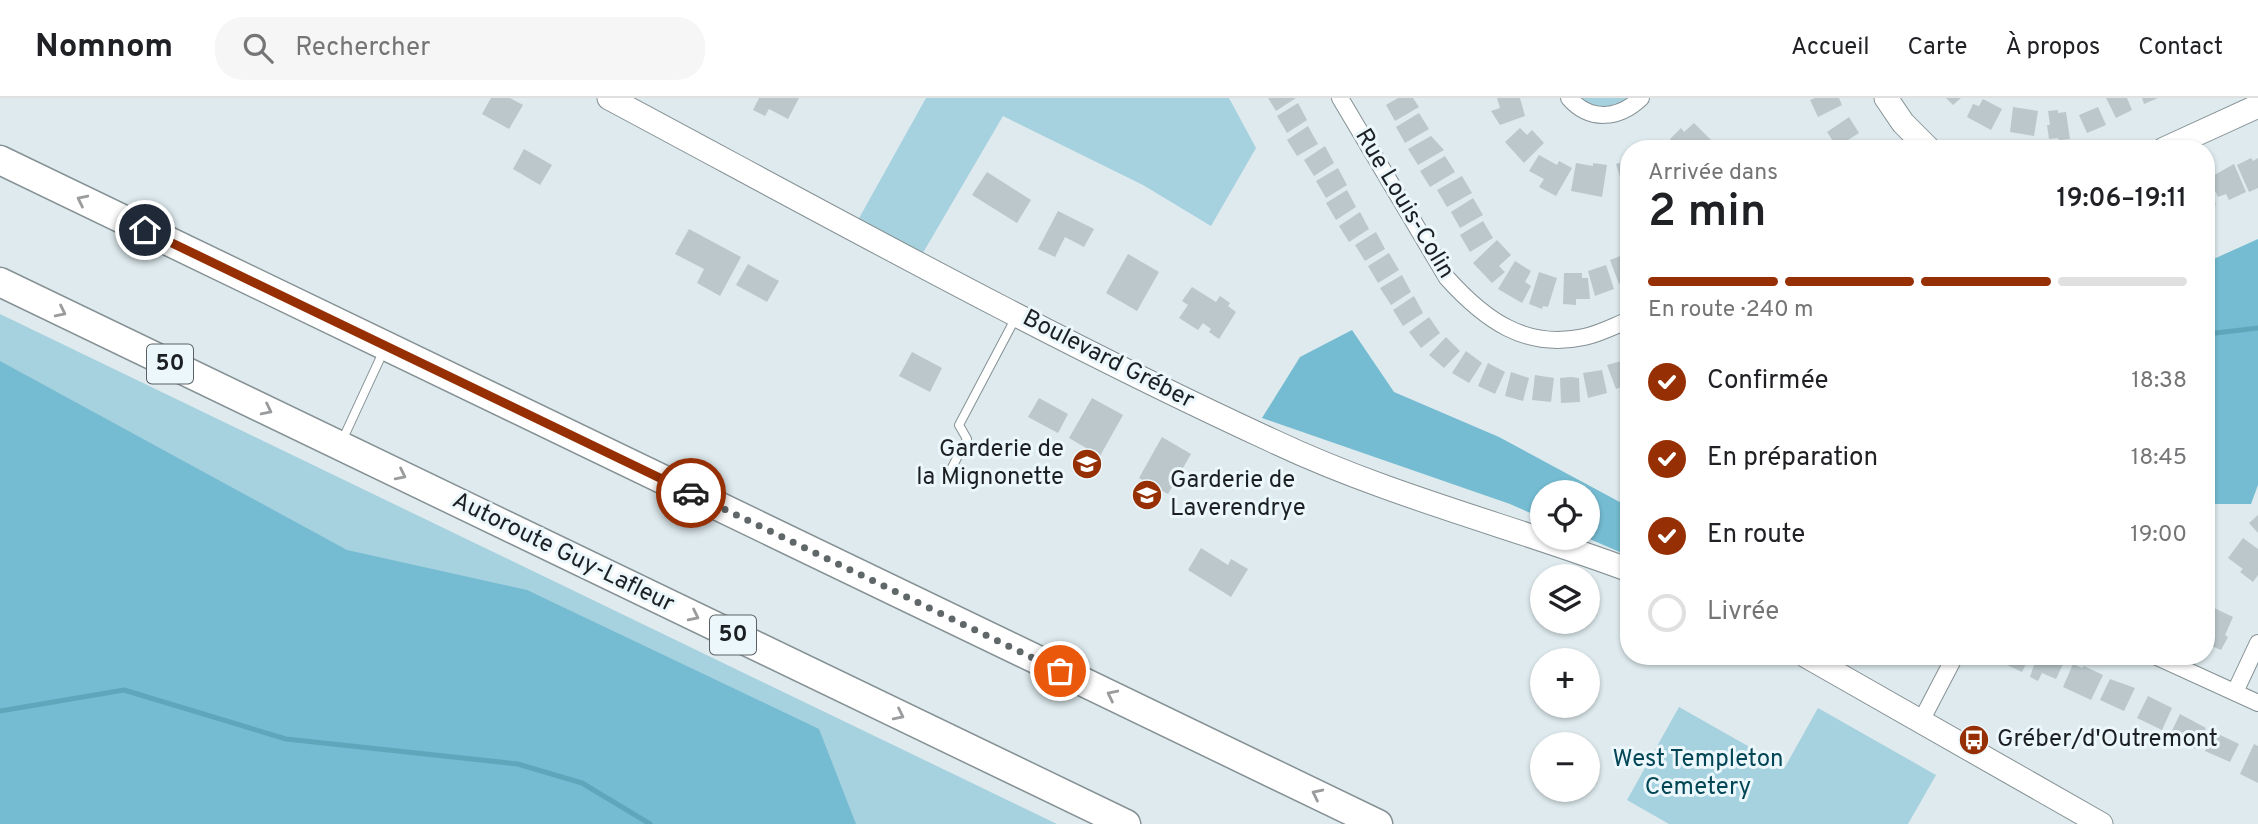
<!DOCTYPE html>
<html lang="fr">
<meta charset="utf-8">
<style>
:root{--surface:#fff;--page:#f6f6f6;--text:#202124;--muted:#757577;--line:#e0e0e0;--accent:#963004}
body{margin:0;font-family:Overpass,sans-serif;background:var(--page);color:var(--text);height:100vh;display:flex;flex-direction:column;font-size:26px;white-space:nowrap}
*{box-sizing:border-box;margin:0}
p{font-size:23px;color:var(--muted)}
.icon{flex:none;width:38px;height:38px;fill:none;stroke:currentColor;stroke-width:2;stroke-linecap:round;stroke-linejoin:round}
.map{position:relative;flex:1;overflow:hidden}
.side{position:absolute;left:1620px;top:42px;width:595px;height:525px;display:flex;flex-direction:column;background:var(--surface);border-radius:28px;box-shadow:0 2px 5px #0004}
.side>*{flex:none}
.fabs{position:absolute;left:1530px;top:382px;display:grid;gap:14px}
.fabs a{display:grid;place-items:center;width:70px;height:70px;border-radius:50%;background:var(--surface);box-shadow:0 2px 5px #0004;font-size:35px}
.pin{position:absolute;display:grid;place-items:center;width:60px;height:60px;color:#fff;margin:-30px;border:4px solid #fff;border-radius:50%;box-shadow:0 2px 7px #0007}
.courier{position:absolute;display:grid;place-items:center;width:70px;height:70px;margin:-35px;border:5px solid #963004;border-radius:50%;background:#fff;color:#222;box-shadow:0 2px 9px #0007}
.summary em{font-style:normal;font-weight:600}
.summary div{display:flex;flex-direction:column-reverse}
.summary{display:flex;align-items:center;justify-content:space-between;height:119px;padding:0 28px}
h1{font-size:46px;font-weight:600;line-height:52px}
.bar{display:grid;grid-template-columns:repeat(4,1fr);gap:10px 7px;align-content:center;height:84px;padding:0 28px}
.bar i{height:9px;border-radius:5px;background:var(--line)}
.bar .current{background:var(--accent)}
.bar p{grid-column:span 4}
ol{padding:0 28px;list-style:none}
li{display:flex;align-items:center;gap:21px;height:77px}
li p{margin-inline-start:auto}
li .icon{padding:7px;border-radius:50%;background:var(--accent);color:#fff;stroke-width:4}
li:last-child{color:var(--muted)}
li i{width:38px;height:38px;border:4px solid var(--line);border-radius:50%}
header{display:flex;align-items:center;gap:42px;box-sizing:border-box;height:98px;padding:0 35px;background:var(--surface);border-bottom:2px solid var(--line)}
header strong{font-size:33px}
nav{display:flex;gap:38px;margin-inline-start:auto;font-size:24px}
.search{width:490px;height:63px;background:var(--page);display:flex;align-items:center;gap:18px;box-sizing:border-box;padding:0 24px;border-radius:28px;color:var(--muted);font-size:26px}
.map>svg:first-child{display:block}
</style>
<header>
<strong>Nomnom</strong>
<div class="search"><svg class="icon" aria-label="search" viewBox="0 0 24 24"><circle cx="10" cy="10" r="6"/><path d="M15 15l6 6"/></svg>Rechercher</div>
<nav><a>Accueil</a><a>Carte</a><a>À propos</a><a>Contact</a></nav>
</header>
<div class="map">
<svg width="2258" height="726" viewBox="0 0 2258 726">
<rect width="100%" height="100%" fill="#deeaee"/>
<g fill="#a6d1df">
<path d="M926 0H1229L1256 50 1211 128 1143 87 1003 18 917 165 853 131Z"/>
<path d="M1569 0H1641L1620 15Z"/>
<path d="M0 216 1057 726H0Z"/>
<path d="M1679 609 1785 669 1818 610 1936 677 1908 726H1669L1627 702Z"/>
</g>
<g fill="#75bcd2">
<path d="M2258 141V387L2251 406H2207V164Z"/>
<path d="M1352 232 1394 294 1499 339 1629 409V458L1585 439H1587V394H1542V420L1510 406 1262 320 1300 259Z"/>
<path d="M0 263 347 452 527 492 819 631 856 726H0Z"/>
</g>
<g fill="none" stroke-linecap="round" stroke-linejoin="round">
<g stroke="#5fa6bb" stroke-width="5">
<path d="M2207 236 2258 230"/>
<path d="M0 613 124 592 286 641 518 666 582 685 650 726"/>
</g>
</g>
<g fill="#bbc7cb">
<path d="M491 0H510L523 7 509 31 482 16Z"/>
<path d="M759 0H799L788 21 769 11 765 18 753 12Z"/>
<path d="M1268 0H1296L1276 13Z"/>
<path d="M1398 0H1413L1419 9 1395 23 1386 7Z"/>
<path d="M1497 0H1520L1525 18 1500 27 1491 13 1500 10Z"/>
<path d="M1815 0H1839L1842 7 1818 19 1810 2Z"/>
<path d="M1946 0H1961L1953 7Z"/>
<path d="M2106 0H2127L2132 12 2116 20Z"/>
<path d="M2142 0H2158L2144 6Z"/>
<path d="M1983 1 2002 11 1991 32 1967 19 1973 6 1979 8Z"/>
<path d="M1298 5 1307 22 1287 35 1277 18Z"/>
<path d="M2013 9 2038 13 2034 38 2010 34Z"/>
<path d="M2098 9 2106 27 2087 35 2079 17Z"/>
<path d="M2058 12V15L2066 14 2070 41 2059 42 2058 40 2049 41 2047 27H2050L2048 13Z"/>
<path d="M1419 15 1429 31 1405 45 1396 29Z"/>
<path d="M1849 19 1859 35 1837 49 1827 34Z"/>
<path d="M1694 25 1713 44 1706 51H1680L1670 41 1681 30 1684 34Z"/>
<path d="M1308 28 1318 46 1297 58 1287 42Z"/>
<path d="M1520 30 1527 37 1532 32 1544 45 1524 65 1505 44Z"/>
<path d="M1431 38 1444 52 1418 67 1408 51Z"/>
<path d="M1325 48 1334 65 1314 78 1304 62Z"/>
<path d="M524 51 552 67 540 87 513 71Z"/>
<path d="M1539 57 1557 67 1559 63 1572 70 1556 98 1539 89 1544 81 1529 73Z"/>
<path d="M1445 58 1455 74 1430 89 1420 73Z"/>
<path d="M2251 60 2253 63 2258 60V90L2249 94 2237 67Z"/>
<path d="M1629 62V83L1622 85 1616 66Z"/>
<path d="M1576 65 1593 68V65L1607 67 1602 99 1571 93Z"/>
<path d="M2234 66 2246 94 2229 102 2226 96 2218 99 2209 80Z"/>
<path d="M1338 70 1347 87 1326 100 1316 83Z"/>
<path d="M987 74 1031 102 1017 125 972 97Z"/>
<path d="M1462 78 1472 95 1447 109 1437 92Z"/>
<path d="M2207 85 2216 107 2207 111Z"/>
<path d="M1347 92 1356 109 1336 122 1326 105Z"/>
<path d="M1473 100 1483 117 1460 130 1451 114Z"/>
<path d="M1058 113 1094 131 1084 149 1065 139 1055 159 1038 151Z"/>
<path d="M1360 114 1369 131 1349 144 1339 128Z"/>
<path d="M1483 123 1493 140 1470 154 1460 137Z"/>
<path d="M689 131 741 159 720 198 697 185 704 171 675 156Z"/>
<path d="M1376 134 1385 151 1365 163 1355 147Z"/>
<path d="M1497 142 1511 157 1499 168 1505 174 1492 185 1473 165Z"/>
<path d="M1389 155 1399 172 1378 185 1368 168Z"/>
<path d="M1628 155 1629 182 1619 186 1610 162Z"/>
<path d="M1128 156 1159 174 1137 213 1106 195Z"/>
<path d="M1515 163 1531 173 1525 184 1531 188 1522 205 1498 191Z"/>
<path d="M748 166 779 183 767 204 736 187Z"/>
<path d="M1606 167 1614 191 1595 198 1588 173Z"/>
<path d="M1539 174 1557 180 1548 209 1543 208 1542 211 1529 206Z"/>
<path d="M1564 175H1582V180H1588L1590 201H1576V207L1563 206Z"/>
<path d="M1402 177 1411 194 1391 207 1380 190Z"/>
<path d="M1192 189 1216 204 1220 198 1230 205 1228 208 1236 214 1219 241 1209 234 1211 231 1203 225 1198 232 1179 220 1188 207 1182 203Z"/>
<path d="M1414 198 1423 215 1403 228 1393 212Z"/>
<path d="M1429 219 1440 235 1421 250 1409 234Z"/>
<path d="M1446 239 1460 253 1444 270 1429 257Z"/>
<path d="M1466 253 1482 265 1469 285 1452 275Z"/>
<path d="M912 254 942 270 930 294 899 278Z"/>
<path d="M1625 262 1629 272V286L1616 291 1607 267Z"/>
<path d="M1488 265 1505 274 1495 296 1478 288Z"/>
<path d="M1602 272 1607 295 1588 300 1583 275Z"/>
<path d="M1511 274 1529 280 1523 303 1505 298Z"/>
<path d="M1535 277 1554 280 1551 304 1532 302Z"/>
<path d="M1571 279 1579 280 1580 304 1561 305 1560 280Z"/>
<path d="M1039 300 1068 316 1058 335 1028 319Z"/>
<path d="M1092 300 1123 317 1100 358 1069 340Z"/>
<path d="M1162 339 1191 356 1168 396 1139 380Z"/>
<path d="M2258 417V435L2249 425Z"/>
<path d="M2243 440 2258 451V477L2253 484 2240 474 2243 471 2228 460Z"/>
<path d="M1201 450 1228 467 1231 461 1248 471 1231 499 1188 472Z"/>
<path d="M2208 507 2233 519 2225 537 2228 539 2221 552 2207 546Z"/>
<path d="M1988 558H2030L2022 574Z"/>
<path d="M2037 558H2067L2056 581 2042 575 2038 583 2030 579Z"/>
<path d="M2073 566 2082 570 2084 568 2103 577 2091 602 2063 589Z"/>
<path d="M2110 581 2135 590 2124 613 2100 602Z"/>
<path d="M2148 598 2172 610 2162 632 2137 620Z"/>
<path d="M2180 616 2206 630 2196 651 2169 639Z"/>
<path d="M2214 634 2239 646 2230 664 2205 653Z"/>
<path d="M2254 646 2258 648V685L2240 676Z"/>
</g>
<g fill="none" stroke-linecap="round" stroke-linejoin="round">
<g stroke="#859194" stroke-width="10">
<g id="lane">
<path d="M341 345 384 252"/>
<path d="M948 377 967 341 959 327 1016 219"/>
</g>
</g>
<g stroke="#859194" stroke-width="18">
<g id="street">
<path d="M1340 0 1447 180C1484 221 1525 252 1584 239 1599 236 1614 228 1629 222"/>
<path d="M1569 0C1590 24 1619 21 1641 0"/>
<path d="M2155 558 2258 605"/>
<path d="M2235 594 2258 545"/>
<path d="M1920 625 1955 558"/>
</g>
</g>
<g stroke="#859194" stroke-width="25">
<g id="secondary">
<path d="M609 0C828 117 1047 239 1273 343 1387 397 1511 428 1629 472"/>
<path d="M1886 0 1903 25 1929 51"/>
<path d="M2164 51 2258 8"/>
<path d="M1806 558 2101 726"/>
</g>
</g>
<g stroke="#859194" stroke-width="31">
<g id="highway">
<path d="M0 62 1378 726"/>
<path d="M0 184 1126 726"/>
</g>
</g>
<use href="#lane" stroke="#fff" stroke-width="8"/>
<use href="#street" stroke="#fff" stroke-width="16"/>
<use href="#secondary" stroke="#fff" stroke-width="23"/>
<use href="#highway" stroke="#fff" stroke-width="28"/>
</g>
<defs><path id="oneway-chevron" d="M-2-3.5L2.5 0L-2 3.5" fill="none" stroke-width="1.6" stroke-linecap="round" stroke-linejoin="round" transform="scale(1.75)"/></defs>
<g stroke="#999b9c">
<use href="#oneway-chevron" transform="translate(82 102) rotate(-154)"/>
<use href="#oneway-chevron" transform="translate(61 214) rotate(26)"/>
<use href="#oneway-chevron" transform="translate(267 312) rotate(26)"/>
<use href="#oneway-chevron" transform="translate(401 377) rotate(26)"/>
<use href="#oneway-chevron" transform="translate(694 518) rotate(26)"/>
<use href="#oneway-chevron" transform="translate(1112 597) rotate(-154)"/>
<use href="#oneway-chevron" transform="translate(899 617) rotate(26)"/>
<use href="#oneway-chevron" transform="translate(1317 696) rotate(-154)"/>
</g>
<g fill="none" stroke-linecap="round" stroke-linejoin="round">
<path stroke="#606769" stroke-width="7" stroke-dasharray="0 12.6" d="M691 395 1060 573"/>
<path stroke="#963004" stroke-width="9" d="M145 132 691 395"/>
</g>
<defs>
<g id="school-disc" transform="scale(1.575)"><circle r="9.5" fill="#963004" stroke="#ebf7fb"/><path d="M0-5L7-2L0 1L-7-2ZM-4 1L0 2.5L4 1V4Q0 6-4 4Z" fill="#fff"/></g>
<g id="bus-disc" transform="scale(1.575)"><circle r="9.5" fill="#963004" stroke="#ebf7fb"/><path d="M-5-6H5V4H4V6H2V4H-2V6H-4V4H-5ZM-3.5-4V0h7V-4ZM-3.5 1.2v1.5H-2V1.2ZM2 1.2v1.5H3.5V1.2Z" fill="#fff"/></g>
</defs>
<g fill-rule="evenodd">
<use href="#school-disc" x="1087" y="366"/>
<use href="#school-disc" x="1147" y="397"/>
<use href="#bus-disc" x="1974" y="642"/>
</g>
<g text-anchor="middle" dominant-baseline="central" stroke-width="6" stroke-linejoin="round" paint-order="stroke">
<g fill="#ebf7fb" stroke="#5a6063" stroke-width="2">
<rect x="147" y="246.5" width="46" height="39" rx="5"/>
<rect x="710" y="517.5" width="46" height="39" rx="5"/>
</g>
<g font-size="23" font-weight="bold" fill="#1c2022">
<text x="170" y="266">50</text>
<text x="733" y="537">50</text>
</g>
<g font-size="24" fill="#1c2022" stroke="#ebf7fb">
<text transform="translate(1404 106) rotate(59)">Rue Louis-Colin</text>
<text transform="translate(1108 262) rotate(27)">Boulevard Gréber</text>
<text transform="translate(563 455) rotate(26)">Autoroute Guy-Lafleur</text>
</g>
<g font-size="24" fill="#1c2022" stroke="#ebf7fb" text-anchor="start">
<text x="1064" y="352" text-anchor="end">Garderie de<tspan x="1064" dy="28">la Mignonette</tspan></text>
<text x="1170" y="383">Garderie de<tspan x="1170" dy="28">Laverendrye</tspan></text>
<text x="1997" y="642">Gréber/d'Outremont</text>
</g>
<g font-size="24" fill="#034656" stroke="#ebf7fb">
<text x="1698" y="662">West Templeton<tspan x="1698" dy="28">Cemetery</tspan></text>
</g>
</g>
</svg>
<div class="fabs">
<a><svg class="icon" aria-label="locate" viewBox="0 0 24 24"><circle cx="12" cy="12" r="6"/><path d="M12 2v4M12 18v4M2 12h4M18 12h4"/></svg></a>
<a><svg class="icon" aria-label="layers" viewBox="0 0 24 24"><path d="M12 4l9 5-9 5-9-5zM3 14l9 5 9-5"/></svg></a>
<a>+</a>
<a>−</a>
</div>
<div class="pin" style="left:1060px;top:573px;background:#ea580c"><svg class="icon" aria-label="bag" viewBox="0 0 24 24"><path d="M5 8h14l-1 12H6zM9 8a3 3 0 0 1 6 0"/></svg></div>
<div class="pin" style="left:145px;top:132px;background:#1f2937"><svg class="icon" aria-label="home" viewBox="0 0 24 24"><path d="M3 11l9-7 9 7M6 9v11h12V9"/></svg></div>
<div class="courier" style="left:691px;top:395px"><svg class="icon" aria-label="car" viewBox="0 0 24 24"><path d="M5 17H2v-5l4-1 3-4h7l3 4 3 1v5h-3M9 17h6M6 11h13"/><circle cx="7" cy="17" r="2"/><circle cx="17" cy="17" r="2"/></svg></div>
<section class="side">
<div class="summary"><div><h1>2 min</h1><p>Arrivée dans</p></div><em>19:06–19:11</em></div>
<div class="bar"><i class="current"></i><i class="current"></i><i class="current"></i><i></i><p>En route · 240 m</p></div>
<ol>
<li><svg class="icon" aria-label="check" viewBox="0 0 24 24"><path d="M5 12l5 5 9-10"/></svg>Confirmée<p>18:38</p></li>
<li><svg class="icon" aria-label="check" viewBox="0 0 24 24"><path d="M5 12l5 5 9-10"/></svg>En préparation<p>18:45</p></li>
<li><svg class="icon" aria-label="check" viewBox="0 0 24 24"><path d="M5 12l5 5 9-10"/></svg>En route<p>19:00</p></li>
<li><i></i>Livrée</li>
</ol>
</section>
</div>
